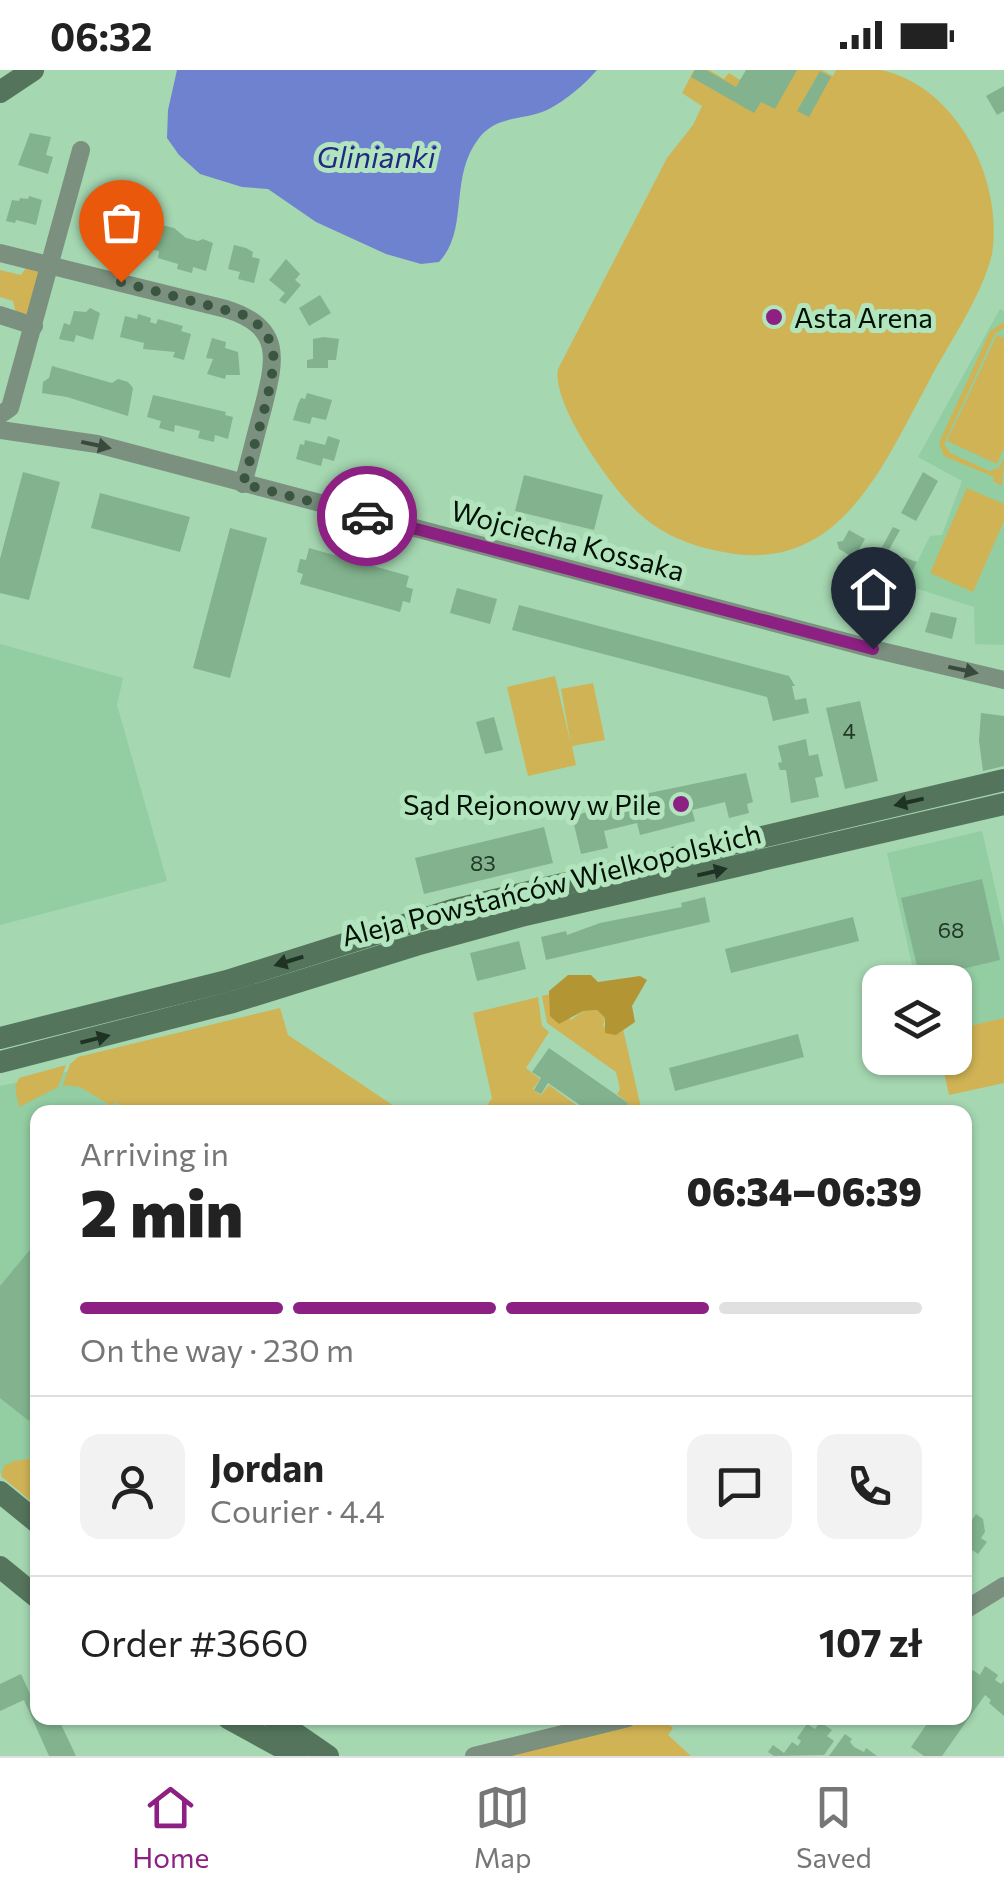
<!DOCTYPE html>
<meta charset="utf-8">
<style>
:root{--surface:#fff;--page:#f2f2f2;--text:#222;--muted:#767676;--line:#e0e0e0;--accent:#8d2083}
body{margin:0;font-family:Commissioner,sans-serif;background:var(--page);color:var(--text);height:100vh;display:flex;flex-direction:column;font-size:38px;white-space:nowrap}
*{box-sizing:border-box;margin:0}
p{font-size:32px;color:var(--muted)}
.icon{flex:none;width:55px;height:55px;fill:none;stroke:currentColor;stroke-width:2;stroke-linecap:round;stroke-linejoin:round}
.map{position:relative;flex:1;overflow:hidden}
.panel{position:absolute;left:30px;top:1035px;width:942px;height:620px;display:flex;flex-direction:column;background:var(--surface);border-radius:20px;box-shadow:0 2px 8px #0004}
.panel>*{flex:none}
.controls{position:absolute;left:862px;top:895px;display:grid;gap:20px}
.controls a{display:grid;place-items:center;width:110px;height:110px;border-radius:20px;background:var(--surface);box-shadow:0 2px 8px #0004;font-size:50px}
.pin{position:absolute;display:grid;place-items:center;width:85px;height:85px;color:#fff;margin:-102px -42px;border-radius:50% 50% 50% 0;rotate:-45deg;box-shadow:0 0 10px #0007}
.pin .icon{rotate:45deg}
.courier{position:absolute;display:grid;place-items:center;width:100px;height:100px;margin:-50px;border:8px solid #8d2083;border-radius:50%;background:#fff;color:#222;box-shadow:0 2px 12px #0007}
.overview em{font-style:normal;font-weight:800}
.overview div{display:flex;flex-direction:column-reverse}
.overview{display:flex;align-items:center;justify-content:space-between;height:170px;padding:0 50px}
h1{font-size:65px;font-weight:800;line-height:75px}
.bar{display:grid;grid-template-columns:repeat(4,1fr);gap:15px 10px;align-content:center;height:120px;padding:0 50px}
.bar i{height:12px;border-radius:8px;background:var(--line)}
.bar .active{background:var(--accent)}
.bar p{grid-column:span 4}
.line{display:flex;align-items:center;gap:25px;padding:0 50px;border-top:2px solid var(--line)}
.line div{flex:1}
.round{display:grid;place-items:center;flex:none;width:105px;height:105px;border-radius:20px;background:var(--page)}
.status{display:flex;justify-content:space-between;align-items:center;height:70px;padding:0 50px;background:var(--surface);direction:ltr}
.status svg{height:28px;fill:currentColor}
.tab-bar{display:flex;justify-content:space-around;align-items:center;height:140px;border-top:2px solid var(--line);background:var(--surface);font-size:28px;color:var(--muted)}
.tab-bar a{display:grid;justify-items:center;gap:5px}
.tab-bar .active{color:var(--accent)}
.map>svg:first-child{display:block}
</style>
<div class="status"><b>06:32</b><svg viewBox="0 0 49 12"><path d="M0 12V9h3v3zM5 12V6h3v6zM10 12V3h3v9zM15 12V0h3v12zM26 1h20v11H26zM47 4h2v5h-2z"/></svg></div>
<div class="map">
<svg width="1004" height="1686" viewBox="0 0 1004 1686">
<rect width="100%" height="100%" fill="#a5d7b1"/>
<g fill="#93cda2">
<path d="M1000 239 1004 241V575L975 574 974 537 906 515 930 466 942 465 962 411 918 387Z"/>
<path d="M0 574 123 608 117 635 167 811 0 855Z"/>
<path d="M982 761 1004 857V948L955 959V912H916L887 783Z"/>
<path d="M84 998 90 1015 130 1042H38L37 1434 0 1403V1016Z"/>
</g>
<g fill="#d0b355">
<path d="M694 0H709L724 9 729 3 740 10 747 0H822L833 6 836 0C850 0 868 0 881 0 956 16 1004 109 992 184 981 229 949 272 928 313 881 399 838 508 718 481 683 474 651 459 627 431 604 405 552 333 558 299L667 88 693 55 702 36 682 23Z"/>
<path d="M28 195 39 200 27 244 16 243 13 231 0 227V200L21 205Z"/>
<path d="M1004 252V258L995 264 944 374 950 383 989 401 999 398 1004 388 1002 416 993 411 994 407 944 386 939 373 990 261Z"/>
<path d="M997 265 1004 268V378L997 394 947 371Z"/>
<path d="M967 418 1004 434V451L973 522 930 503Z"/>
<path d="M555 606 571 675 561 619 593 613 605 670 572 676 576 695 528 706 507 617Z"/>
<path d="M550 924V930L571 950 583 941 597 940 605 948 603 956 620 963 623 959 642 1042H622L628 1033 617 1024 620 1019 616 1002 547 953 542 926Z"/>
<path d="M538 927 542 956 549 962 526 998 540 1009 533 1019 541 1025 549 1015 583 1040 483 1042 492 1028 473 943Z"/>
<path d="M280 938 288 965 403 1042H130L115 1032 112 1036 80 1017 63 1015 70 994 78 987Z"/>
<path d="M1004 948V1013L949 1025 941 988H955V959Z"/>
<path d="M66 995 58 1017 19 1037 15 1017 19 1008Z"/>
<path d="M30 1389 37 1395V1436L1 1406 4 1396 14 1391Z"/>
<path d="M662 1649 673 1658 668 1665 691 1686H502Z"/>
</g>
<path fill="#b39633" d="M568 905H591L598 912 640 906 647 910 632 936 635 952 616 965 605 963V948L597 940 583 941 559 954 550 946 549 921Z"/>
<path fill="#6f82d0" d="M177 0H597C585 14 565 31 549 39 526 51 498 44 479 68 448 108 470 159 439 192L421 194 386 184 316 152 268 119 242 117 200 104 179 85 167 68 168 40Z"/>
<g fill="#82b38e">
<path d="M695 0H706L736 17 746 0H797L775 39 761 32 754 43 691 7Z"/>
<path d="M820 1 831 7 809 47 797 41Z"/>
<path d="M1004 16V41L997 45 986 26Z"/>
<path d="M30 63 51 67 46 85 53 87 48 104 18 95Z"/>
<path d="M29 126 42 130 36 155 16 150 15 153 6 151 12 130 19 131 20 128 28 129Z"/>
<path d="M93 134 128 147 121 172 108 168 106 175 91 171 93 164 86 163Z"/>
<path d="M154 153 174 158 186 168 198 171 203 169 213 173 206 201 193 197 192 203 177 199 178 194 158 188 159 181 147 178Z"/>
<path d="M234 175 246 178 253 182 252 187 260 189 254 213 238 209 240 202 228 199Z"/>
<path d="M286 189 300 204 295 210 301 215 285 234 279 230 285 223 269 210Z"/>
<path d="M320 225 331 243 309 256 299 238Z"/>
<path d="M90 238 100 243 93 270 76 265 74 272 59 269 64 253 70 255 74 241 86 242Z"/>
<path d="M138 244 151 248 150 252 156 254 158 249 183 256 181 261 191 264 184 290 173 287 175 282 143 279 144 273 120 267 125 246 137 249Z"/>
<path d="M324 267 339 269 336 290H328V298H307V290L313 289V269Z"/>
<path d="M212 268 226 272 225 278 238 282 240 305H226L225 309 207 304 213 289 206 288Z"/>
<path d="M52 296 112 313 118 309 128 312 133 318 128 346 67 327 42 323 43 312 49 308Z"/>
<path d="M307 323 332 330 326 350 312 347 310 354 293 350 298 334 301 328 305 329Z"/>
<path d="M153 325 226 342 225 345 233 347 228 369 215 365 214 372 198 368 200 361 175 355 174 362 159 358 161 351 147 347Z"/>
<path d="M328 366 340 370 334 391 323 388 321 396 296 389 300 374 304 375 305 370 325 375Z"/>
<path d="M23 402 60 412 29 530 0 523V489Z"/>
<path d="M923 402 938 411 916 451 901 443Z"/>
<path d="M524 405 603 425 594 460 515 441Z"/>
<path d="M100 423 190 447 180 482 91 458Z"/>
<path d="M893 457 900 460 853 544 840 539 864 496 870 499Z"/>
<path d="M230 458 267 468 230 608 193 598Z"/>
<path d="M849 460 865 469 854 488 839 479 837 472 843 471Z"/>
<path d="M309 478 409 506 406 517 413 519 410 533 403 531 400 542 300 514 303 504 297 502 300 489 306 490Z"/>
<path d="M903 487 917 492 892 543 880 536Z"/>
<path d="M457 518 497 529 490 554 450 543Z"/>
<path d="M519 535 789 606 795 616H792L795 630 806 628 809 643 773 651 767 627 512 560Z"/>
<path d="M931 542 957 548 952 569 925 562Z"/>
<path d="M860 631 878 711 845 719 826 638Z"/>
<path d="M981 643 1004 646V696L983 701 979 671Z"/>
<path d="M494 647 503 680 485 684 476 652Z"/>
<path d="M806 669 809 686 818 684 823 706 815 708 819 727 791 733 786 700H780L779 697 778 693 782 692 778 676Z"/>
<path d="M746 703 753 732 747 734 749 743 729 748 725 732 692 740 695 751 640 765 637 753 604 761 608 778 581 784 572 746 631 731 630 727Z"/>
<path d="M544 757 553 793 424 824 415 788Z"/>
<path d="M982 809 1000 890 920 909 901 828Z"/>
<path d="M705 827 710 852 546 890 541 867 566 861 567 865 600 853 682 837 681 833Z"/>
<path d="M853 847 859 871 731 903 725 879Z"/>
<path d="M519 871 526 899 477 911 470 883Z"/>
<path d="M798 964 804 987 675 1021 669 998Z"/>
<path d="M549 978 628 1033 622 1042H590L548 1013 541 1024 534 1020 541 1008 532 1002Z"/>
<path d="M38 1170V1340L29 1351 0 1328V1216Z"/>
<path d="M976 1444 983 1449 985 1462 981 1468 987 1472 978 1484 972 1480 965 1486V1460Z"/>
<path d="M985 1596 998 1605 995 1610 1001 1614 1004 1611V1646L989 1633 991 1630 985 1625 942 1686H924L911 1677 931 1648H965V1622L970 1615 967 1608 973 1600 980 1605Z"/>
<path d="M21 1604 31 1626 38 1624V1648H58L76 1686H49L24 1630 0 1641V1614Z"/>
<path d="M820 1652 832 1660 827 1666 834 1671 824 1685 774 1686 768 1682 773 1675 784 1683 792 1672 798 1676 801 1671 797 1668 807 1654 815 1659Z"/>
<path d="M845 1664 852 1669 850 1672 854 1677 864 1682 866 1678 877 1686H829Z"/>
</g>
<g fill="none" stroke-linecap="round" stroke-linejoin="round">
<g stroke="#7b907f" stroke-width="18">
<path d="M0 183 226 239C284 257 275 290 263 338 256 363 250 389 243 414"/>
<path d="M0 245 34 256"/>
<path d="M0 345 10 338 81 80"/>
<path d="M0 360 97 374 873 579 1004 610"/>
<path d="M965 1540 1004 1516"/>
<path d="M474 1686 628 1648"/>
</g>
<g stroke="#55745c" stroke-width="22">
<path d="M0 22 33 0"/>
<path d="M0 968 227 911 452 840 1004 710"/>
<path d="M0 992 233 932 416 875 525 845 1004 734"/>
<path d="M0 1422 38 1453"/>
<path d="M0 1497 38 1528"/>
<path d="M228 1648 297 1686"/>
<path d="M273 1648 328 1686"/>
</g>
</g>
<defs><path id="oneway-solid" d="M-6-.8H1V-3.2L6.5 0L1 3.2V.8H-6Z" transform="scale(2.5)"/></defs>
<g fill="#384a3b">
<use href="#oneway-solid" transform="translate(96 375) rotate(12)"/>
<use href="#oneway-solid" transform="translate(963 600) rotate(12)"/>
</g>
<g fill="#1e3323">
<use href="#oneway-solid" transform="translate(909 732) rotate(167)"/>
<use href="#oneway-solid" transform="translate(712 802) rotate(-13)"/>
<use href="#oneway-solid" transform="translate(289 891) rotate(163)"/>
<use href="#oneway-solid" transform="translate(95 969) rotate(-14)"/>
</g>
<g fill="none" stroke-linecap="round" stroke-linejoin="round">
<path stroke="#3a5641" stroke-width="10" stroke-dasharray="0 18" d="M121 212 244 245C259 253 270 265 273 282 277 308 251 384 243 414L367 446"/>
<path stroke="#8d2083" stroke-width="12" d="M367 446 873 579"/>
</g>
<g fill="#8d2083" stroke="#b2e5be" stroke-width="4">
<circle cx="774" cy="247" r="10"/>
<circle cx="681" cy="734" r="10"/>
</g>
<g text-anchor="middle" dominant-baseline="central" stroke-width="10" stroke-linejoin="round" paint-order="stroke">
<g font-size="22" fill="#213926">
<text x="849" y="660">4</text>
<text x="483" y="792">83</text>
<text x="951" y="859">68</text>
</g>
<g font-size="28" fill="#011004" stroke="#b2e5be" text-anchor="start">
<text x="794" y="247">Asta Arena</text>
<text x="661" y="734" text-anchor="end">Sąd Rejonowy w Pile</text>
</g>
<g font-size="28" fill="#011004" stroke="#b2e5be">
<text transform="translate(568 470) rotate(15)">Wojciecha Kossaka</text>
<text transform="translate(551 814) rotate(-14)">Aleja Powstańców Wielkopolskich</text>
</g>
<g font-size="30" font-style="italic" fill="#222984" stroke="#b2e5be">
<text x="376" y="85">Glinianki</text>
</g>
</g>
</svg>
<div class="controls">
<a><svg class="icon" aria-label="layers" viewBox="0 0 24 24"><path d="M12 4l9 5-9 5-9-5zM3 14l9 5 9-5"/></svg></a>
</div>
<div class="pin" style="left:121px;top:212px;background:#ea580c"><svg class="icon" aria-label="bag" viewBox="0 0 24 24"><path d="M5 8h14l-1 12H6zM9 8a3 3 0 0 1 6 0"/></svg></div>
<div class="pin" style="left:873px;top:579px;background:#1f2937"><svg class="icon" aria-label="home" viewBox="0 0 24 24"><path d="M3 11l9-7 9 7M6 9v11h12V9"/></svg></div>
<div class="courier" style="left:367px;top:446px"><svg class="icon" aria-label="car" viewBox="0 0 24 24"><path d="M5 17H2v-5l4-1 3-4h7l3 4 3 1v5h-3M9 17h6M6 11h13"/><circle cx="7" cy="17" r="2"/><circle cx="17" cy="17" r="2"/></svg></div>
<section class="panel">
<div class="overview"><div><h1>2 min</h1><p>Arriving in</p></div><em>06:34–06:39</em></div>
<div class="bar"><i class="active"></i><i class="active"></i><i class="active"></i><i></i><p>On the way · 230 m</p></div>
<div class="line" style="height:180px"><a class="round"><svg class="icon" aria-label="person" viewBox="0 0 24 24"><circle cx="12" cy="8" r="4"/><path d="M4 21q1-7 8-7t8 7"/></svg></a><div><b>Jordan</b><p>Courier · 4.4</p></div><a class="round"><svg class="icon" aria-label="chat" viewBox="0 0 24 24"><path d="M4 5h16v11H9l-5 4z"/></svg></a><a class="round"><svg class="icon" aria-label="phone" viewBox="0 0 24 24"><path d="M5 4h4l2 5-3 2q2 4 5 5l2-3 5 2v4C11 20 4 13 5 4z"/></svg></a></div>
<div class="line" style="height:130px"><div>Order #3660</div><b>107 zł</b></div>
</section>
</div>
<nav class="tab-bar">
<a class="active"><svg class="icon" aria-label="home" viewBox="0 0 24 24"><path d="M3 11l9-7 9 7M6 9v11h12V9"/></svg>Home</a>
<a><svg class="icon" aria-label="map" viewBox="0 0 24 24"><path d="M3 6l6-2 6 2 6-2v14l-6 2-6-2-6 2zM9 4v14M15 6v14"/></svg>Map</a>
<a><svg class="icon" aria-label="saved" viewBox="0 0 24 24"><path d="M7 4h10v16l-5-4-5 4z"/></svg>Saved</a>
</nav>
